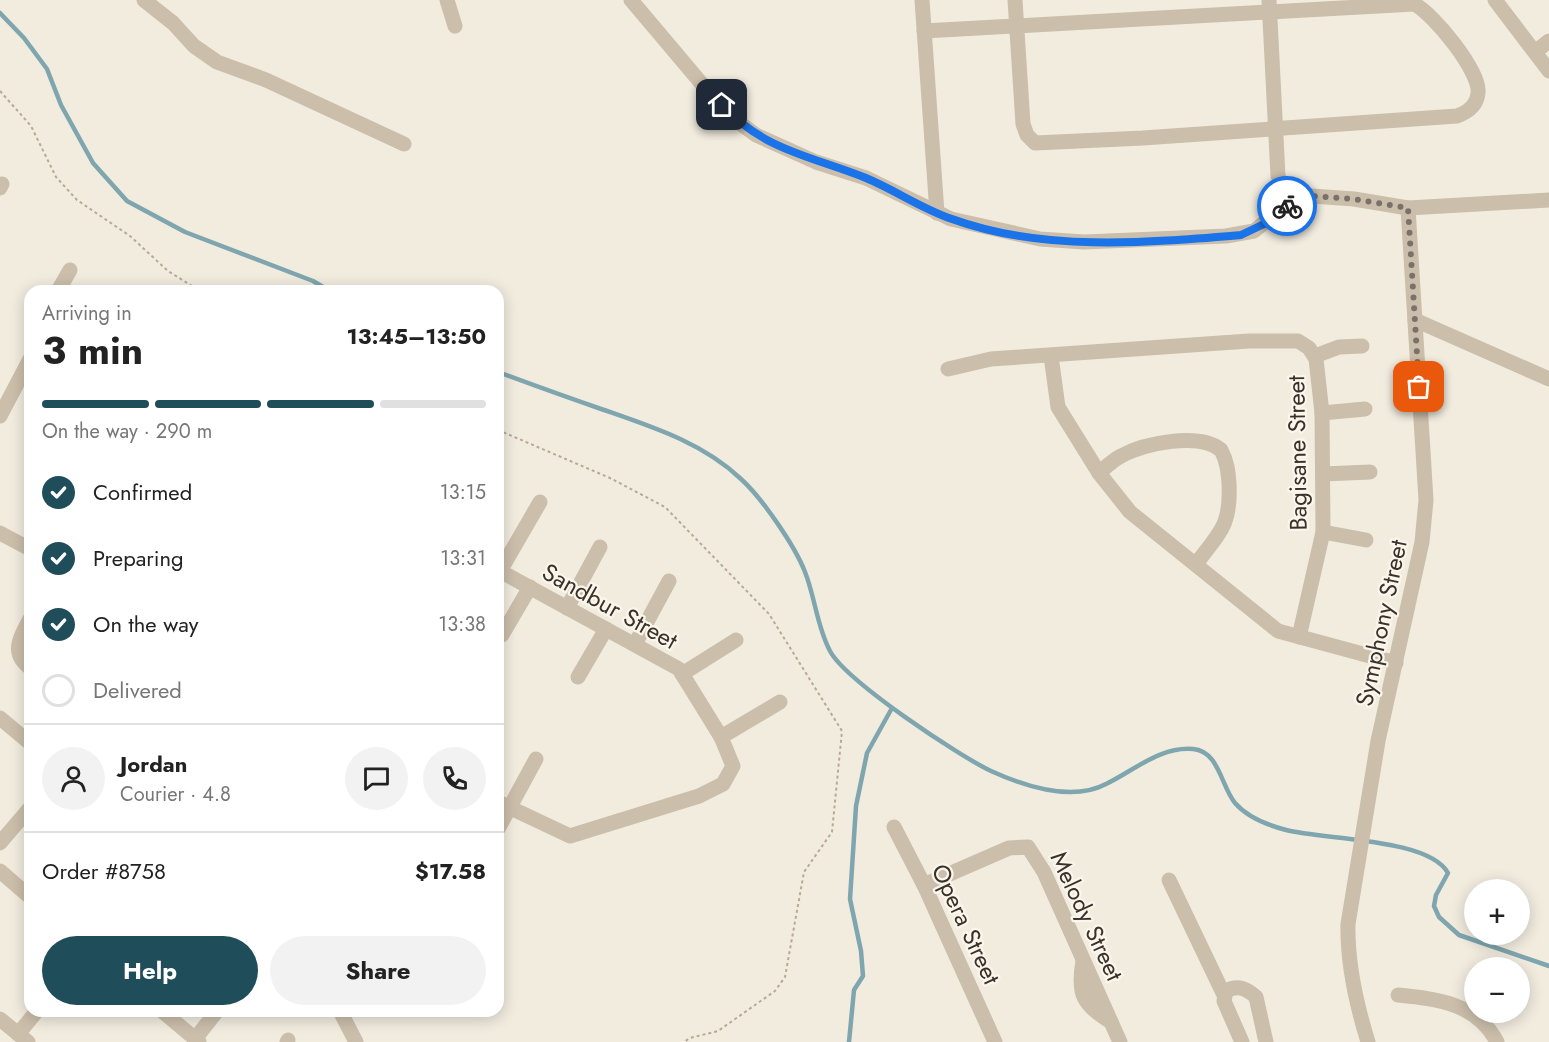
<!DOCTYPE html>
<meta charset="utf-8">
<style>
:root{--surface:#fff;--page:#f2f2f2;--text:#222;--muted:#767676;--line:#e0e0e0;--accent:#204d5a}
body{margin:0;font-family:Jost,sans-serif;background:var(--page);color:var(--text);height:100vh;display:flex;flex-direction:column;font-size:22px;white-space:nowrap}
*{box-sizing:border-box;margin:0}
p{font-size:20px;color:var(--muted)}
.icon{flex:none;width:33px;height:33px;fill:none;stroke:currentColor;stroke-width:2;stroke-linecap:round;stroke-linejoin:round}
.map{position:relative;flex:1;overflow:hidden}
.details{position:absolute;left:24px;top:285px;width:480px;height:732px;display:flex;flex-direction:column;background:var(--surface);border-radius:18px;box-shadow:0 3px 15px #0003}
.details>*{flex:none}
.buttons{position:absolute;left:1464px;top:879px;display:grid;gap:12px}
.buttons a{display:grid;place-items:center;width:66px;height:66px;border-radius:50%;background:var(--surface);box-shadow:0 3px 15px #0003;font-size:30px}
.pin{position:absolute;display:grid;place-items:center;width:51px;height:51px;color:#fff;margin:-26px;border-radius:12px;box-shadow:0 3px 9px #0006}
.courier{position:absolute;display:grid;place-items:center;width:60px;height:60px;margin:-30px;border:4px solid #1a73e8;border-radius:50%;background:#fff;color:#222;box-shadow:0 2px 8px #0007}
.summary em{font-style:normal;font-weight:700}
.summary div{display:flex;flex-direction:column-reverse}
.summary{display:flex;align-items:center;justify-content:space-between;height:102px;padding:0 18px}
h1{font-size:39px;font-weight:700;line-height:45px}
.bar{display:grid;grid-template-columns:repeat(4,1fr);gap:9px 6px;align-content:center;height:72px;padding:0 18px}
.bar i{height:8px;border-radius:4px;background:var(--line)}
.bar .on{background:var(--accent)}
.bar p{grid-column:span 4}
.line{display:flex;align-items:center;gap:15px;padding:0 18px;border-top:2px solid var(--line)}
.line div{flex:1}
.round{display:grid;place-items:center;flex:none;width:63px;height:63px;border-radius:32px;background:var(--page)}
ol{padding:0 18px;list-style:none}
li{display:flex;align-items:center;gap:18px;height:66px}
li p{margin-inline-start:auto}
li .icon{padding:6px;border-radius:50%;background:var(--accent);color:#fff;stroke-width:4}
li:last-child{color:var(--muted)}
li i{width:33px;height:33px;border:3px solid var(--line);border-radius:50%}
.action{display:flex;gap:12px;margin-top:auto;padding:12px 18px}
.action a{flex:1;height:69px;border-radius:36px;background:var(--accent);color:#fff;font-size:24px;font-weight:700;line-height:69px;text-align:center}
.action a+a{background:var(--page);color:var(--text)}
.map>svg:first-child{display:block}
</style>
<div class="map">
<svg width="1549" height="1042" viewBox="0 0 1549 1042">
<rect width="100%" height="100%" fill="#f2ecdf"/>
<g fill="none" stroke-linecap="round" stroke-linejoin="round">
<g stroke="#7fa6af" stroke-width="4.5">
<path d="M0 13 24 38 47 69 61 105 93 163 127 201 185 232 313 281 330 291"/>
<path d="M498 372C533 385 569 398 604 410 653 427 703 443 741 479 762 498 795 546 805 572 815 597 817 627 830 651 846 681 959 756 991 771 1024 786 1072 802 1106 784 1133 771 1161 746 1193 749 1219 751 1221 786 1235 803 1248 818 1267 825 1286 830 1325 840 1429 838 1448 873L1436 895 1434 906 1439 917 1459 935 1549 966"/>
<path d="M849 1042 854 990 863 976 861 951 850 899 856 806 867 753 892 708"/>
</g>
<g stroke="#b7a995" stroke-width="2" stroke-dasharray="3 3" stroke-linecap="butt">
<path d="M0 91 31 126 56 177 77 200 130 236 168 271 200 291"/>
<path d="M498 430 610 478 665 507 769 614 842 731 832 832 804 872 785 977 775 991 718 1031 690 1038 684 1042"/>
</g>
<g stroke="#cbbeab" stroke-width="15">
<path d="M144 0 173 23 194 46 217 62 266 80 404 144"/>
<path d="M447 0 455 26"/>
<path d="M631 0 707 90 737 121 756 135 816 162 866 178 951 219 1040 239 1084 242 1226 236 1254 231 1298 195"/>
<path d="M922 0 937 213"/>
<path d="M1269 0 1278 176 1283 187 1298 195 1354 199 1408 208 1549 200"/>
<path d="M1495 0 1549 71"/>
<path d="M924 31 1414 4C1433 13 1481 72 1478 93 1477 105 1468 112 1457 116L1143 138 1035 143 1027 135 1023 124 1015 0"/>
<path d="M1535 52 1549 41"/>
<path d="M0 188 2 184"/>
<path d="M58 291 70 270"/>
<path d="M1415 320 1549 379"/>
<path d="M1051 356 1058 407 1099 473 1130 512 1278 631 1396 663"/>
<path d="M1315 356 1339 347 1362 346"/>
<path d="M948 369 991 359 1249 341H1298L1309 348 1316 359 1322 413 1323 532 1299 637"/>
<path d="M1322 413 1365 409"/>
<path d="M0 416 30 359"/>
<path d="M1099 473C1106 467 1113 460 1121 456 1144 443 1200 432 1221 450 1227 461 1228 471 1229 483 1231 525 1221 531 1196 564"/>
<path d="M1323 474 1370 472"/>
<path d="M1323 532 1366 540"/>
<path d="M0 533 30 549"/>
<path d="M498 570 679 669 721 737 733 766 723 784 699 796 570 836 498 802"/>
<path d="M500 571 540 502"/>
<path d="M567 608 600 547"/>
<path d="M30 619C20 637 10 653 30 668"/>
<path d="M502 635 530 587"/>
<path d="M635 644 669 581"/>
<path d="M682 674 736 640"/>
<path d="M578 677 606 629"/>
<path d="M0 718 30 743"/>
<path d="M721 737 780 702"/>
<path d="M894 827 924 885 995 1042"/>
<path d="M498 829 536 759"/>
<path d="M0 843 29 809"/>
<path d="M0 871 30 897"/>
<path d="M1169 880 1224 995"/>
<path d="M924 885 1009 848 1028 847 1044 872 1120 1042"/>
<path d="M1083 961C1077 995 1083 1004 1111 1022"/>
<path d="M1398 995C1437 999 1477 1003 1497 1042"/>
<path d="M162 1011 199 1042"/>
<path d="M340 1011 356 1042"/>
<path d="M0 1019 28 1042"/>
<path d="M18 1034 37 1011"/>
<path d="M195 1039 217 1011"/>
<path d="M287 1042 288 1040"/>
<path d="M1242 1042 1224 1001 1226 991C1238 984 1247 989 1256 997L1266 1042"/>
<path d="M1368 1042C1356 1003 1347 964 1348 924L1378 741 1422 542 1426 500 1408 208"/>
</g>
</g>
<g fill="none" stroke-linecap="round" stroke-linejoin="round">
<path stroke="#7a7269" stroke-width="6" stroke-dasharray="0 10.8" d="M1287 206 1298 195 1354 199 1408 208 1419 387"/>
<path stroke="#1a73e8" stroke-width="8" d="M722 105C765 151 811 156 866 178 895 190 922 209 952 219 1043 252 1146 243 1241 235L1264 224 1287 206"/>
</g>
<g text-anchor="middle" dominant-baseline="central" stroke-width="4.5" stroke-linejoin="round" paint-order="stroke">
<g font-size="24" fill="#39312a" stroke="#faf6ec">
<text transform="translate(1297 453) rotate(-91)">Bagisane Street</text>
<text transform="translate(610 606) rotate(29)">Sandbur Street</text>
<text transform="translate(1381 623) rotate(-78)">Symphony Street</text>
<text transform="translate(1087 916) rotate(65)">Melody Street</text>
<text transform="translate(966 924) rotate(65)">Opera Street</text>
</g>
</g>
</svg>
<div class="buttons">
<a>+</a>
<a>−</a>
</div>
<div class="pin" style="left:1419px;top:387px;background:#ea580c"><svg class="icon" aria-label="bag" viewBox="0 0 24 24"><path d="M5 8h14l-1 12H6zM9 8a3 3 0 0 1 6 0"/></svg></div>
<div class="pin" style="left:722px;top:105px;background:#1f2937"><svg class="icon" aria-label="home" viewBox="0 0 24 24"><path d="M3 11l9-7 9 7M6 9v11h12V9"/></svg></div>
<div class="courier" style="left:1287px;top:206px"><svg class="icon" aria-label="bike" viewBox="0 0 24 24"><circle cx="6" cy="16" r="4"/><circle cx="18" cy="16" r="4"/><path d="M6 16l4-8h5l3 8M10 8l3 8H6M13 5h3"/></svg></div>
<section class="details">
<div class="summary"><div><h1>3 min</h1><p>Arriving in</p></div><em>13:45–13:50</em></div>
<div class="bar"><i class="on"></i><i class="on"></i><i class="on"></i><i></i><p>On the way · 290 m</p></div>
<ol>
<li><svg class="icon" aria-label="check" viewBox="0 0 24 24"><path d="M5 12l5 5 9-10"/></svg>Confirmed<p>13:15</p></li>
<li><svg class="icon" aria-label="check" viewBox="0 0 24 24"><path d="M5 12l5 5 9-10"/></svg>Preparing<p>13:31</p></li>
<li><svg class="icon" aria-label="check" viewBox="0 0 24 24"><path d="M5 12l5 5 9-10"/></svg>On the way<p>13:38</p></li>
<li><i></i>Delivered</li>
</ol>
<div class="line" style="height:108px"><a class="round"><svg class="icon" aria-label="person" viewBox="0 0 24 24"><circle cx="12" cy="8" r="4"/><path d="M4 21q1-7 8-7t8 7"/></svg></a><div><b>Jordan</b><p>Courier · 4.8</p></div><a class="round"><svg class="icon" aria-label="chat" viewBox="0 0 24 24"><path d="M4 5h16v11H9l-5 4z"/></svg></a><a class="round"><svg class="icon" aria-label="phone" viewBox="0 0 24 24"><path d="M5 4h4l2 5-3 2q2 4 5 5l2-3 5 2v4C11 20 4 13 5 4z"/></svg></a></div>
<div class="line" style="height:78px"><div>Order #8758</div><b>$17.58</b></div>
<div class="action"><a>Help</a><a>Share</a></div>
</section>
</div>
